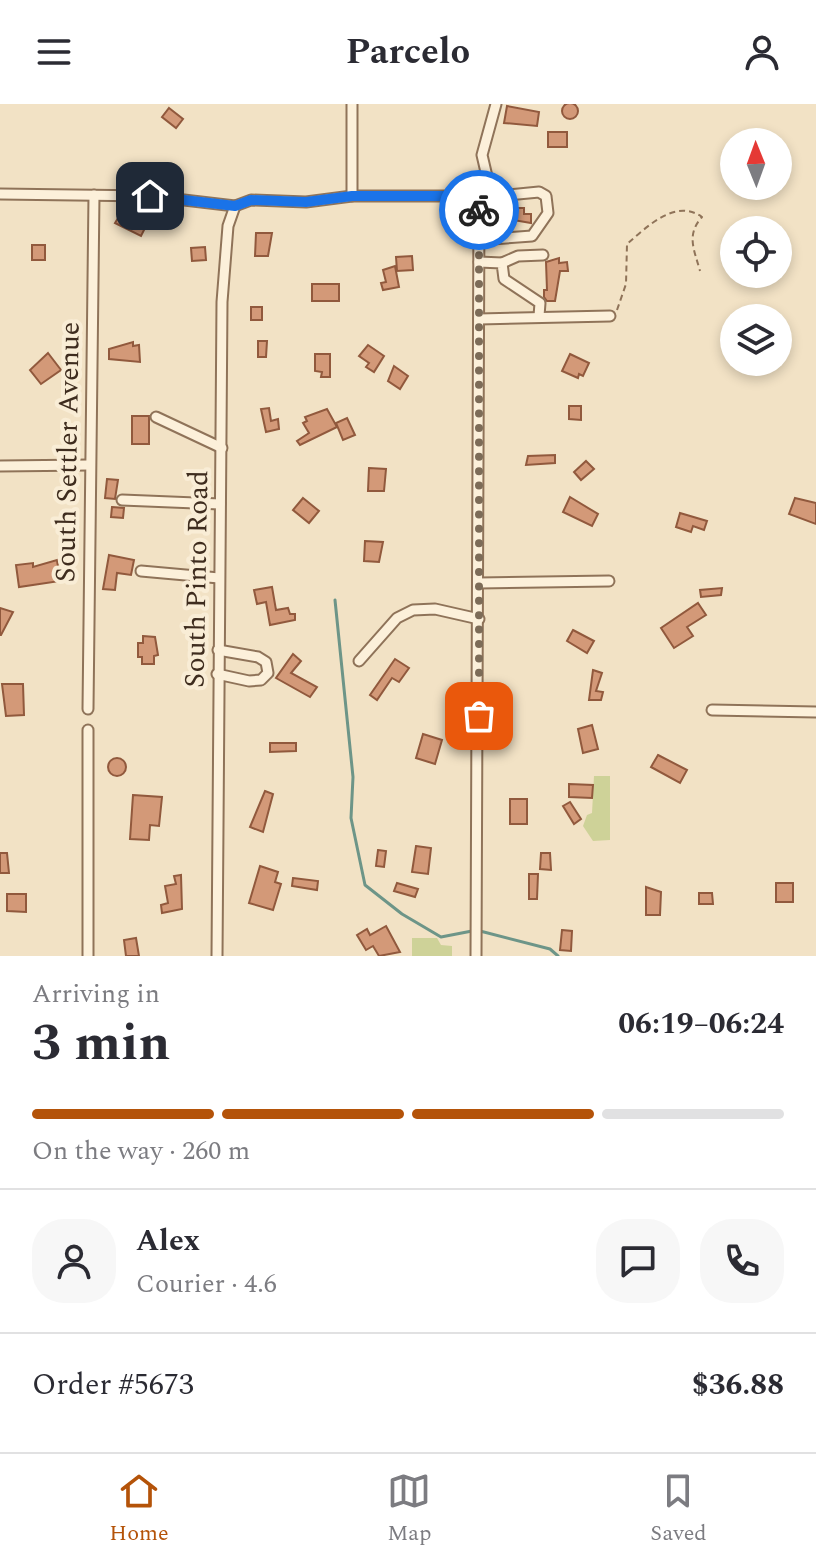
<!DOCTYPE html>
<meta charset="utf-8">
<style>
:root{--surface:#fff;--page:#f7f7f7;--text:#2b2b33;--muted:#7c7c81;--line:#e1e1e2;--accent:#b45309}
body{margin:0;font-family:Spectral,serif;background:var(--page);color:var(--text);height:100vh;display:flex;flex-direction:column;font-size:30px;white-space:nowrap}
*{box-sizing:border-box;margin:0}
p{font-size:26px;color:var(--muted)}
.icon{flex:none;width:44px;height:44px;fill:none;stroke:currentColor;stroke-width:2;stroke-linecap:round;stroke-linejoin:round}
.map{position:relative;height:852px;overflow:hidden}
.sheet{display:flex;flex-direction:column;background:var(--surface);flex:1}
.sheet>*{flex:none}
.needle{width:52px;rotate:359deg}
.buttons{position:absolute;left:720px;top:24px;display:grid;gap:16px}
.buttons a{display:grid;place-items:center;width:72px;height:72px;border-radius:50%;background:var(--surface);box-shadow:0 4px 12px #0003;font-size:40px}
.pin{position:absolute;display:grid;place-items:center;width:68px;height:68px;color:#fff;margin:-34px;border-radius:16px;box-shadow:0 4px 12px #0006}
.courier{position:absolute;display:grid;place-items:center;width:80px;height:80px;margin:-40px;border:6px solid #1a73e8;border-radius:50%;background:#fff;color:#222;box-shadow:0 2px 10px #0007}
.head em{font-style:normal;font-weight:700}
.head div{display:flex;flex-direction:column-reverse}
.head{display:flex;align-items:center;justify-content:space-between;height:136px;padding:0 32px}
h1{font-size:52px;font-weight:700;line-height:60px}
.bar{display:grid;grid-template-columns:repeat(4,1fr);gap:12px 8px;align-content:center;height:96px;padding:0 32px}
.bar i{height:10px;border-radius:6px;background:var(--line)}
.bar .selected{background:var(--accent)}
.bar p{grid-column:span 4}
.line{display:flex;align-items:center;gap:20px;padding:0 32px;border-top:2px solid var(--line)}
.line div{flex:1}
.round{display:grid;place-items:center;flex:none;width:84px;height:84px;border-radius:32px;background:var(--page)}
header{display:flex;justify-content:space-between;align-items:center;height:104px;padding:0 32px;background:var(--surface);font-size:36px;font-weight:700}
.tab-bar{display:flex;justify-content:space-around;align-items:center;height:112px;border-top:2px solid var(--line);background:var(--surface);font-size:22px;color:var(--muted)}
.tab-bar a{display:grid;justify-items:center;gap:4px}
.tab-bar .selected{color:var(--accent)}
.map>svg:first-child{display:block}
</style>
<header><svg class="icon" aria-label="menu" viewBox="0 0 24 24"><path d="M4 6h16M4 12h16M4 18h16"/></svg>Parcelo<svg class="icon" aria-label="person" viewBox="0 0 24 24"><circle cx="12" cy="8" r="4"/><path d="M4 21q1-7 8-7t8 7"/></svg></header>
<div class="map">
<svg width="816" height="852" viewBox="0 0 816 852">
<rect width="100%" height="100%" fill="#f2e2c5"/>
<g fill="#ced298">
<path d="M594 672H610V736L593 737 583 722 587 711 592 709Z"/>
<path d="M412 834H437L441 841 452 842V852H412Z"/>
</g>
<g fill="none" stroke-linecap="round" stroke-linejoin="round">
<g stroke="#6d9588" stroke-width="3">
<path d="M335 496 353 673 351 714 365 781 402 810 441 833 472 827"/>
<path d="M480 827 550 845 558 852"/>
</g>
</g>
<g fill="#d39978" stroke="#91593d" stroke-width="2">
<circle cx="570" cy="7" r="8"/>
<path d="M507 2 539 8 537 22 504 19Z"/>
<path d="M169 4 183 15 176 24 162 13Z"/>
<rect x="548" y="28" width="19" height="15"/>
<path d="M513 104H524V110H531V119L513 116Z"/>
<path d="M121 109 146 122 141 132 115 119Z"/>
<path d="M256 129H272L268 152H255Z"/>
<rect x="32" y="141" width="13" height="15"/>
<path d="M205 143 206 156 192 157 191 144Z"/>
<path d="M412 152 413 166 397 167 396 153Z"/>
<path d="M559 154V159L567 158 568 167H560L555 197H547L544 193V186H547L546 158Z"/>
<path d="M395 162 399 183 383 186 381 179 386 178 383 166Z"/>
<rect x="312" y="180" width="27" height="17"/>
<rect x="251" y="203" width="11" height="13"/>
<path d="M258 237H267L266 253H258Z"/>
<path d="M133 238V242L139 241 140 258 109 255V245Z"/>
<path d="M368 241 384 252 374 268 366 263 369 259 359 252Z"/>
<path d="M48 249 61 266 41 280 30 266Z"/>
<path d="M315 250H330V273H321L322 268 315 267Z"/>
<path d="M570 250 589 259 583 272 579 270 578 274 562 267Z"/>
<path d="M394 262 408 272 400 285 388 277Z"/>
<path d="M569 302H581V316L569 315Z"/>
<path d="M269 304 271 317 278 315 279 325 266 328 261 305Z"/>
<path d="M327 305 337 323 300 341 297 337 309 329 303 319 307 317 305 313Z"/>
<rect x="132" y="312" width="17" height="28"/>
<path d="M347 314 355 331 343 336 336 319Z"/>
<path d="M555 351V359L526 361 528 352Z"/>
<path d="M586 357 594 365 581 376 574 368Z"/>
<path d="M369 364 386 365 384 387H368Z"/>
<path d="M107 375 118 376 115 395 105 394Z"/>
<path d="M570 393 598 410 592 422 563 408Z"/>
<path d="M303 394 319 407 309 419 293 406Z"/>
<path d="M795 394 816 399V420L789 410Z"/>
<path d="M112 403 124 404 123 414 111 413Z"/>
<path d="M680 409 707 417 704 426 693 422 691 428 676 423Z"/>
<path d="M365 437 383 438 379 458 364 457Z"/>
<path d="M109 451 134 456 131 471 117 469 115 486 103 485Z"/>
<path d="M57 456 60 477 19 483 16 461 33 459V463Z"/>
<path d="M272 483 276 506 288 504 290 510H295V516L270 521 266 498 257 500 254 486Z"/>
<path d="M722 484 721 491 701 493 700 486Z"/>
<path d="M698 499 706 511 687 523 693 532 674 544 661 524Z"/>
<path d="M0 504 13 508 1 531H0Z"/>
<path d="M573 526 594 537 587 549 567 537Z"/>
<path d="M143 532 155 533 158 551 154 552V560H142V553H138V539H143Z"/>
<path d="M293 550 301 557 291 569 317 583 310 593 276 574Z"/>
<path d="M395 555 409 564 399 578 392 574 377 596 370 591Z"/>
<path d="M593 566 602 569 596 587 603 588 601 596H589Z"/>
<path d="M2 580H23L24 611 6 612Z"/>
<path d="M592 621 598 645 583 649 578 625Z"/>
<path d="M423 630 442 636 435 660 416 654Z"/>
<path d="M270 639H296V647L270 648Z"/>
<path d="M658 651 687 666 680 679 651 663Z"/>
<circle cx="117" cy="663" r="9"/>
<path d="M569 680 593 681 592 694 569 693Z"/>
<path d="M265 687 273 690 263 728 250 723Z"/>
<path d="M133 691 162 693 159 722 150 721 149 736 130 735Z"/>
<rect x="510" y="695" width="17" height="25"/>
<path d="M570 698 581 715 574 720 563 702Z"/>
<path d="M416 742 431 744 428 770 412 768Z"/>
<path d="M378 746 386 747 384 763 376 762Z"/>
<path d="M0 749H7L9 769H0Z"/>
<path d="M541 749H550L551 766 540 765Z"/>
<path d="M260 762 278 768 275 778 281 780 273 806 249 799Z"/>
<path d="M529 770H538L537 795H529Z"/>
<path d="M181 771 182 805 162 809 161 801 168 799 165 782 176 780 174 772Z"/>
<path d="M293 774 318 777 317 786 292 782Z"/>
<path d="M397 779 418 785 415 793 394 787Z"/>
<rect x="776" y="779" width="17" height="19"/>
<path d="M646 783 661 788 660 811H646Z"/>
<path d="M699 789H712L713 800H699Z"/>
<path d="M7 790H26V808L7 807Z"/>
<path d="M386 822 400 848 379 852 373 842 366 846 357 831 367 825 370 831Z"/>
<path d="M562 826 572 827 571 847 560 846Z"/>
<path d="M136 834 139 852H126L124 836Z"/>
</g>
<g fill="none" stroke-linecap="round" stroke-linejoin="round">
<g stroke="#8f7359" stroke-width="13">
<g id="minor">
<path d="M352 0V92"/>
<path d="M0 90 150 92 235 102 251 96 306 98 352 92H458L468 94 479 104"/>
<path d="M486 95 489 81 482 51 496 0"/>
<path d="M479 136 532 132 548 109 546 92 539 88 488 93"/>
<path d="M479 158 502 159 504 175 540 199 539 212"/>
<path d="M502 159 518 152 543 151"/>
<path d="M479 215 610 212"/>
<path d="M156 313 222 344"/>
<path d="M0 362 89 361"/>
<path d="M122 396 220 400"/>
<path d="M141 467 219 474"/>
<path d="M479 479 609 477"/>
<path d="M359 557 397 514 413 506 435 505 479 515"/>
<path d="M217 570 249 577 261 576 268 569 266 558 258 553 218 546"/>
<path d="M88 605 94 91"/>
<path d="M712 606 816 608"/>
<path d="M88 626V852"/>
<path d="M217 852 222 198 228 122 235 102"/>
<path d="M476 852 479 104"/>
</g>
</g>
<path stroke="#8f7359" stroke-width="2" stroke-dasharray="6 4" stroke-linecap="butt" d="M617 206 626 180 627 140C647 123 675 94 702 113 686 131 694 145 700 167"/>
<use href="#minor" stroke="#fcf0da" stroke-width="9"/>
</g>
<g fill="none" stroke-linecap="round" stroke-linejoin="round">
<path stroke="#7d6c58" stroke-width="8" stroke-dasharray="0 14.4" d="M479 612V106"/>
<path stroke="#1a73e8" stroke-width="10" d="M150 92 235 102 251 96 306 98 352 92H458L468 94 479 106"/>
</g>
<g text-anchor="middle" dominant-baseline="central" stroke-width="8" stroke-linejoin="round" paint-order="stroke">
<g font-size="28" fill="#3e2c1e" stroke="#f9edd6">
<text transform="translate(68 348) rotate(-89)">South Settler Avenue</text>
<text transform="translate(197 475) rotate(-89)">South Pinto Road</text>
</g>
</g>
</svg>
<div class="buttons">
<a><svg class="needle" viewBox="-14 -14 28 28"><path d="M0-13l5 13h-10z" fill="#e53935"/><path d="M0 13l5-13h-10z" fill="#7c7c81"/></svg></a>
<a><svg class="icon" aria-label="locate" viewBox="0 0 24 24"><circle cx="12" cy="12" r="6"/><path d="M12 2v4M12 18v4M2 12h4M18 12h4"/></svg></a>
<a><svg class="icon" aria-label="layers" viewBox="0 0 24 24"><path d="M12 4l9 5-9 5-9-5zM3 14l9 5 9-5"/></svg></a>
</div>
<div class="pin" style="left:479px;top:612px;background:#ea580c"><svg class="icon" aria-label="bag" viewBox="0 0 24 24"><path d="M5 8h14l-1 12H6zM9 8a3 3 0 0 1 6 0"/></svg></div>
<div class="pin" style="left:150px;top:92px;background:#1f2937"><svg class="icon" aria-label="home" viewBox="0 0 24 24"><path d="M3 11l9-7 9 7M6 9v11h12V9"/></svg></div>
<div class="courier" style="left:479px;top:106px"><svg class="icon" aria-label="bike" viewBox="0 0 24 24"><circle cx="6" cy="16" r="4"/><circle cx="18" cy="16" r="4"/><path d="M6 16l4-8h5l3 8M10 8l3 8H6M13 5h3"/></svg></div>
</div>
<section class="sheet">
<div class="head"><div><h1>3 min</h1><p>Arriving in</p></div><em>06:19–06:24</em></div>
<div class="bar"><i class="selected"></i><i class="selected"></i><i class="selected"></i><i></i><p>On the way · 260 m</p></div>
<div class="line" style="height:144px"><a class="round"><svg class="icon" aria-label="person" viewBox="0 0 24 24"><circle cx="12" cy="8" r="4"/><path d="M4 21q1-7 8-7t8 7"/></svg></a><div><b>Alex</b><p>Courier · 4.6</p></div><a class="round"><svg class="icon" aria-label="chat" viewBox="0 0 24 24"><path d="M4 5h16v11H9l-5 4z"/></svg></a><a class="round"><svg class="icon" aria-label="phone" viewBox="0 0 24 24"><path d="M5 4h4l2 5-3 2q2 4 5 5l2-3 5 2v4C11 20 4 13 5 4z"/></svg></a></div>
<div class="line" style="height:104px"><div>Order #5673</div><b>$36.88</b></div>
</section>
<nav class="tab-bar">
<a class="selected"><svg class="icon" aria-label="home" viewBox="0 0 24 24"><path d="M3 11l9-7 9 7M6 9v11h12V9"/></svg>Home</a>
<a><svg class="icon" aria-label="map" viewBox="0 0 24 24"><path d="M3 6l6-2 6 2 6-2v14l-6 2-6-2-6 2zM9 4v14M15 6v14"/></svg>Map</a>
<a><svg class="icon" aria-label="saved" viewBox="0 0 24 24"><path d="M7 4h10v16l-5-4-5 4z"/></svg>Saved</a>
</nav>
